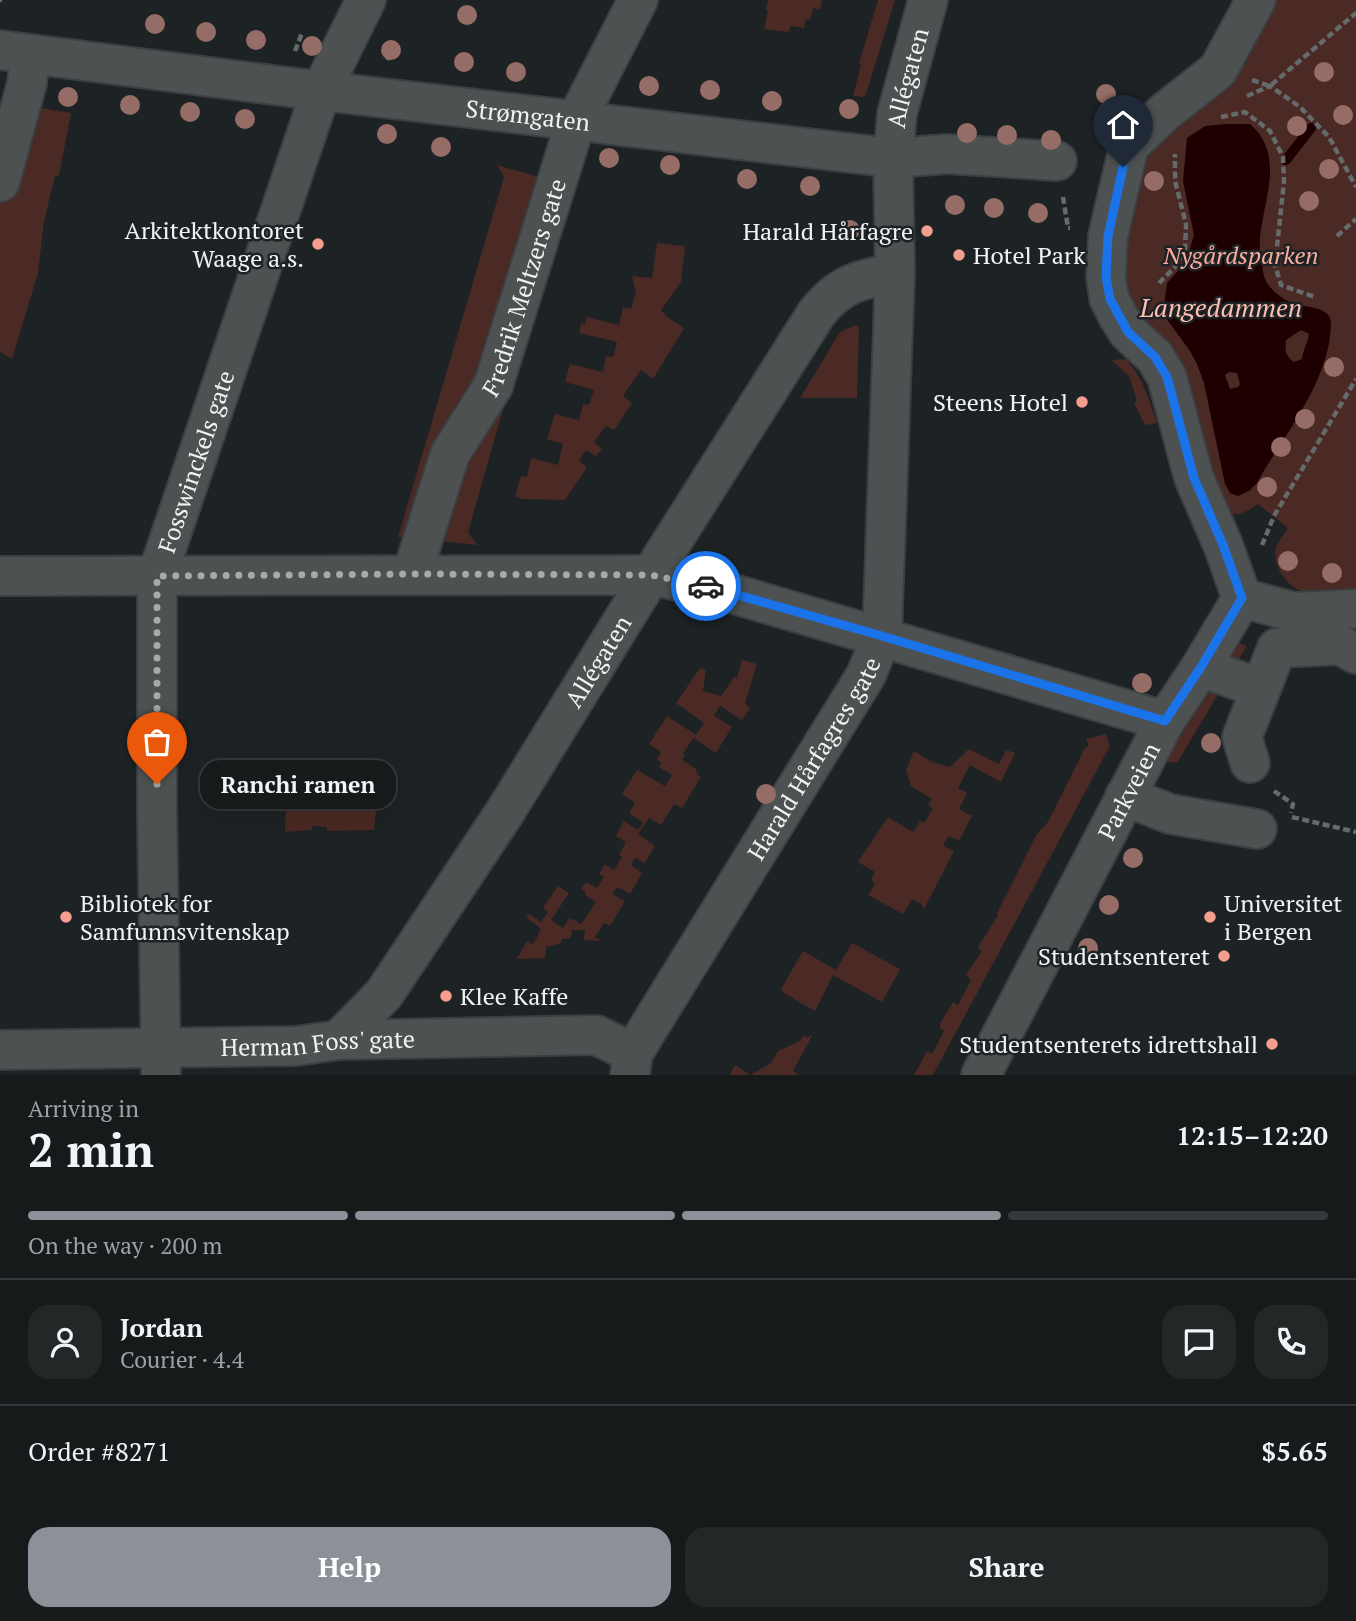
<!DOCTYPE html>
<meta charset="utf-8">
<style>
:root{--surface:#161a1b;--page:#232728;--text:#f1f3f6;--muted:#9ea1a3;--line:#35383a;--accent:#8c9099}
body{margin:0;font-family:"PT Serif",serif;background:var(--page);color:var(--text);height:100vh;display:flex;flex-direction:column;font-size:26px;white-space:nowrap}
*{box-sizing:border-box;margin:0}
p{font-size:23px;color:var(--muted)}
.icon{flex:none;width:38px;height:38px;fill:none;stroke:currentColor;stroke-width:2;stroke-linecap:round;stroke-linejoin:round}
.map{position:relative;height:1075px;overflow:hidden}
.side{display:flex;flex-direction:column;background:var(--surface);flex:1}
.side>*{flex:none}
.pin{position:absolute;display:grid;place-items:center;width:60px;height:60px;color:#fff;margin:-72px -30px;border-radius:50% 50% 50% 0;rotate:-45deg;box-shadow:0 0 7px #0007}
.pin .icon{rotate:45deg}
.courier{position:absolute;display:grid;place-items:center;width:70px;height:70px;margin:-35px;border:5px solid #1a73e8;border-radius:50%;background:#fff;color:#222;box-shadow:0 2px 9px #0007}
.bubble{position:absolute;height:49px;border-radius:21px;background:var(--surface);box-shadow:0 7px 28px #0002,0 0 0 2px var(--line);font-size:23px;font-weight:700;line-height:49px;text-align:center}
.head em{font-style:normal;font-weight:700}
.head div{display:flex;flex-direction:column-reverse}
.head{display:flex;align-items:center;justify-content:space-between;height:119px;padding:0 28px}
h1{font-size:46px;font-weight:700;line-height:52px}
.bar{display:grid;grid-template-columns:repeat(4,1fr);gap:10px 7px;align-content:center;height:84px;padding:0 28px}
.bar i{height:9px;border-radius:5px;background:var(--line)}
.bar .on{background:var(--accent)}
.bar p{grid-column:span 4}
.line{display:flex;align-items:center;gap:18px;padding:0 28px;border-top:2px solid var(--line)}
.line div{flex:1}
.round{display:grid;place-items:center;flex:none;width:74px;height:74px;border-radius:21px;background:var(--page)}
.action{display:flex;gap:14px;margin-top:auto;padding:14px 28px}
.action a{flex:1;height:80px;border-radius:21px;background:var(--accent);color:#fff;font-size:28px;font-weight:700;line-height:80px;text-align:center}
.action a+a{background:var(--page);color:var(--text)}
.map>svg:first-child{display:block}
</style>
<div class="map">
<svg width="1356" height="1075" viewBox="0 0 1356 1075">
<rect width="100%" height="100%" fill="#1d2224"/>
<g fill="#4b2924">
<path d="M768 0H822L820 10 813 8 810 20 806 19 804 28 791 26 788 32 764 29 768 11 766 10Z"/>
<path d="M878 0H895L865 97 853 96 861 65 859 63Z"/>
<path d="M1277 0H1356V587C1329 599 1293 600 1279 569 1276 563 1274 554 1276 547 1278 541 1285 534 1288 528L1258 504C1249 510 1240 516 1229 514L1210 482 1192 393 1183 373 1141 323 1123 287V254L1131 210 1145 164 1154 148Z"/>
<path d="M15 104 71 113 59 176H55L44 221 38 273 12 359 0 352V151Z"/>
<path d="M497 165 567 185 468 532 477 545 398 537 504 177Z"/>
<path d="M657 243 685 246 681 282 661 310 667 317 684 328 653 379 641 370 623 396 632 403 614 430 606 426 594 442 602 449 596 456 586 450 579 461 587 467 565 500 521 499 515 496 521 476 527 477 531 458 558 465 563 444 547 439 555 414 579 420 583 404 589 405 594 390 565 382 570 364 603 372 606 356 613 357 617 342 579 333 581 323 585 324 587 317 619 325 623 307 631 309 636 292 632 276 652 278Z"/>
<path d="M855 325 859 328 857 398H800L840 332Z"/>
<path d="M1126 359C1143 378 1149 399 1157 423L1145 425 1134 403 1137 401 1129 376 1111 360Z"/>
<path d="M1234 641 1247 646 1177 763 1163 761Z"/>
<path d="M742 660 757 664 745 703 750 708 742 720 720 706 714 716 732 727 716 753 693 738 683 754 685 755 682 760 696 769 697 774 701 777 682 808 674 804 661 825 649 818 638 834 655 846 645 863 635 858 631 865 642 873 630 894 617 887 612 894 625 901 610 926 604 923 595 937 601 941 584 940 585 930H572L571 938 562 939 561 943 546 947 545 958 517 959 527 941 533 945 541 929 526 917 529 914 541 922 548 912 543 908 558 886 569 893 551 920 563 928 570 918 581 924 596 902 585 895 586 892 581 889 586 882 597 888 604 877 599 874 605 864 614 870 622 857 619 855 626 842 616 836 624 821 638 830 643 823 629 813 635 803 622 794 637 770 665 786 672 775 659 767 661 763 657 760 661 752 649 744 667 716 696 735 704 723 676 703 700 668 706 670 703 691 721 696 734 677 737 678Z"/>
<path d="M1106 734 1110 746 933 1075H914L927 1051 932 1054 944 1031 940 1028V1024L953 1002 958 1005 971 980 966 975 982 951 978 949 980 944 998 915 997 913 1037 834 1048 822 1085 748 1089 746 1086 739Z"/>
<path d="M969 749 999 764 1006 750 1015 753 1001 782 970 765 958 788 967 793 959 809 972 816 959 841 949 836 943 845 954 851 924 909 921 904 912 899 903 914 868 895 875 884 871 880 875 872 858 862 888 817 913 832 920 821 924 823 933 809 928 805 932 799 911 786 906 770 914 751 932 762 950 767Z"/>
<path d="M363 766 387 768 384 800H377L374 830 327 831V827L312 826V830L285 832 287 779H297V773Z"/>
<path d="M852 943 900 969 882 1002 833 975 815 1011 782 992 781 989 803 951 836 970Z"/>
<path d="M810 1035 812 1036 793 1071 799 1075H730L735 1065 750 1075 770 1064 778 1051 800 1041 803 1036 808 1038Z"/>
</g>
<path fill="#1e0000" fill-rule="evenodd" d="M1226 124H1250C1293 162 1252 217 1261 261 1263 267 1263 276 1266 281 1270 290 1285 301 1294 304 1308 308 1332 306 1331 325 1329 383 1284 434 1257 483L1249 491 1238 496 1230 493 1225 484 1204 383 1197 364 1190 351 1163 314 1167 283 1186 262 1194 235 1183 181 1187 138 1205 126ZM1301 330 1309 334C1308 343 1303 349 1302 359L1294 362C1285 356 1285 350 1286 340ZM1229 372 1237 373 1240 384 1238 387 1230 389 1225 375Z"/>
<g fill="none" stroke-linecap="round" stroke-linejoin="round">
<path stroke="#1e0000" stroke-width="10" d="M1286 160 1311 128"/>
<g stroke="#3a3f41" stroke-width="42">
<g id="minor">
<path id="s1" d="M0 50 281 86 893 158 947 154 1057 161"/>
<path d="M0 182 27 83 30 55"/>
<path id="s2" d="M412 574 450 454 493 386 576 121 638 0"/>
<path d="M0 576 651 575 727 592 1165 721"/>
<path d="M1242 598 1294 612 1356 609"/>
<path d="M1201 667 1261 689"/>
<path d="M1250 763 1242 737 1277 648 1340 645 1356 654"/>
<path d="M1125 796 1170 814 1257 829"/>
<path id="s3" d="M339 1040 384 994 505 812 651 575 816 314C839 284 860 279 895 273"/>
<path id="s4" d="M0 1050 296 1046 339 1040 596 1035 633 1053"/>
<path id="s5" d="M161 1075 157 810V576L321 91 366 0"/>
<path id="s6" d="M630 1075 633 1053 866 675 882 636 895 273 893 158 897 114 928 0"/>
<path id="s7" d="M981 1075 1165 721 1201 667 1242 598 1223 545 1194 478 1167 377 1155 357 1128 332 1118 316 1109 298 1106 277 1108 236 1129 146 1166 111 1218 70 1256 0"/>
</g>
</g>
<g stroke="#656a6b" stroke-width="4.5" stroke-dasharray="7 3.5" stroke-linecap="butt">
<path d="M0 2V0"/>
<path d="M295 51 302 33"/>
<path d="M387 60 394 45"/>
<path d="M1252 80 1270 86 1356 13"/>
<path d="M1247 96 1270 86 1300 107 1329 137 1356 187"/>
<path d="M1221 117 1245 112 1270 131 1283 157 1284 182 1275 265 1281 285 1315 297"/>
<path d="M1063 197 1068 228H1070"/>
<path d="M1337 236 1356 219"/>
<path d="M1159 283 1175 267 1185 251 1186 224 1175 181V154"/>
<path d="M1262 545 1274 516 1356 379"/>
<path d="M1274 791 1293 804 1291 813"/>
<path d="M1292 817 1356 832"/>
</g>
<use href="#minor" stroke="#4e5152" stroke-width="38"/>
</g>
<g fill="#966d66">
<circle cx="467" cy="15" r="10"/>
<circle cx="155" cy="24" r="10"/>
<circle cx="206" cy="32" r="10"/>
<circle cx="256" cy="40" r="10"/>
<circle cx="312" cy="46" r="10"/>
<circle cx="391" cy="50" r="10"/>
<circle cx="464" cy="62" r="10"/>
<circle cx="516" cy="72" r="10"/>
<circle cx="1324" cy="72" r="10"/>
<circle cx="649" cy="86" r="10"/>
<circle cx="710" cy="90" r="10"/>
<circle cx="1106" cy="94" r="10"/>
<circle cx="68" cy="97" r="10"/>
<circle cx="772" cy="101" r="10"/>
<circle cx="130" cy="105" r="10"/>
<circle cx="849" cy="109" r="10"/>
<circle cx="190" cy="112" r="10"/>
<circle cx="1343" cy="115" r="10"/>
<circle cx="245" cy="119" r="10"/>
<circle cx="1297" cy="126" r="10"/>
<circle cx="967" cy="133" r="10"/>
<circle cx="387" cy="134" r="10"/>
<circle cx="1007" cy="135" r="10"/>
<circle cx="1051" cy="140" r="10"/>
<circle cx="441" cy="147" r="10"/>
<circle cx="609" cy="158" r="10"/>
<circle cx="670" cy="165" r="10"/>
<circle cx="1329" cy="169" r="10"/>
<circle cx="747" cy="179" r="10"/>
<circle cx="1154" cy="181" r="10"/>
<circle cx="810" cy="186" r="10"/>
<circle cx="1309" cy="201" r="10"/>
<circle cx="955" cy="205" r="10"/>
<circle cx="994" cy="208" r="10"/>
<circle cx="1038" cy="213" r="10"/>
<circle cx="850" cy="230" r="10"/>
<circle cx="1334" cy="367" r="10"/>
<circle cx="1305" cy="419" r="10"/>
<circle cx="1281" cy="447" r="10"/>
<circle cx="1267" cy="487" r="10"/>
<circle cx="1288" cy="561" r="10"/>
<circle cx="1332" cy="573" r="10"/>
<circle cx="1142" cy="683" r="10"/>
<circle cx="1211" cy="743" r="10"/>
<circle cx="766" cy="794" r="10"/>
<circle cx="1133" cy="858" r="10"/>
<circle cx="1109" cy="905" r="10"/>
<circle cx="1088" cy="948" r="10"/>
</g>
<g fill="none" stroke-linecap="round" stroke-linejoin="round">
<path stroke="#a6aaab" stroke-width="7" stroke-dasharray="0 12.6" d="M157 784V576L412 574 651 575 706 586"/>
<path stroke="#1a73e8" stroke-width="9" d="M706 586 882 636 1165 721 1201 667 1242 598 1223 545 1194 478 1167 377 1155 357 1128 332 1110 299 1106 277 1108 236 1123 167"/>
</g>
<g fill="#f59d8e" stroke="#1d2224" stroke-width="2.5">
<circle cx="927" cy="231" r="7"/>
<circle cx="318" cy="244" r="7"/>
<circle cx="959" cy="255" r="7"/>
<circle cx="1082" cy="402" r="7"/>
<circle cx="66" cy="917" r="7"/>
<circle cx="1210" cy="917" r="7"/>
<circle cx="1224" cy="956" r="7"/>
<circle cx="446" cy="996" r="7"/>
<circle cx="1272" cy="1044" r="7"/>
</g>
<g text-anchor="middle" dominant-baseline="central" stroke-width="5" stroke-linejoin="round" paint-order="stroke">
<g font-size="24" fill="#eff3f4" stroke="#1d2224">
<text stroke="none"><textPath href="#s6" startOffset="1068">Allégaten</textPath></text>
<text stroke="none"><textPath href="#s1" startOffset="532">Strømgaten</textPath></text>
<text stroke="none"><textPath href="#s2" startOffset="310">Fredrik Meltzers gate</textPath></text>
<text stroke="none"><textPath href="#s5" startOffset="620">Fosswinckels gate</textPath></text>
<text stroke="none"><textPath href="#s3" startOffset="460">Allégaten</textPath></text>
<text stroke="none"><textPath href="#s6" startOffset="368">Harald Hårfagres gate</textPath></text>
<text stroke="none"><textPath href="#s7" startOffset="320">Parkveien</textPath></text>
<text stroke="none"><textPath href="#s4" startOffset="318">Herman Foss' gate</textPath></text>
</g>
<g font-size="24" fill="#eff3f4" stroke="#1d2224" text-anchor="end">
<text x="304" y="230">Arkitektkontoret<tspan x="304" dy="28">Waage a.s.</tspan></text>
<text x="913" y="231">Harald Hårfagre</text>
<text x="973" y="255" text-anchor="start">Hotel Park</text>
<text x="1068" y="402">Steens Hotel</text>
<text x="80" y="903" text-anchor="start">Bibliotek for<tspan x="80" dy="28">Samfunnsvitenskap</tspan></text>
<text x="1224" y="903" text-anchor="start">Universitet<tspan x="1224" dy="28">i Bergen</tspan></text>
<text x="1210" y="956">Studentsenteret</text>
<text x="460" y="996" text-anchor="start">Klee Kaffe</text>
<text x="1258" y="1044">Studentsenterets idrettshall</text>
</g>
<g font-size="24" font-style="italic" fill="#f9aa9c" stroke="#1d2224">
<text x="1241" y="255">Nygårdsparken</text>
</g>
<g font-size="26" font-style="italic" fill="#febeb2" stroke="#1d2224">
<text x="1221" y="307">Langedammen</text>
</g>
</g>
</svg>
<div class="pin" style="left:157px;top:784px;background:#ea580c"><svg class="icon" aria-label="bag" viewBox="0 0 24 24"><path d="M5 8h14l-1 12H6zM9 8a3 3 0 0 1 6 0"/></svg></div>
<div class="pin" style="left:1123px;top:167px;background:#1f2937"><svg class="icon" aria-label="home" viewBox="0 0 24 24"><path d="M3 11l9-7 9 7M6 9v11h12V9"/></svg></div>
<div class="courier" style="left:706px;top:586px"><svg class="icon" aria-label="car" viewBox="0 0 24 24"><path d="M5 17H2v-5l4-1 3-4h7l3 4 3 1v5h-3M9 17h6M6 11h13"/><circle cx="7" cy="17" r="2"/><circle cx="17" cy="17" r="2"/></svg></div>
<div class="bubble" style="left:200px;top:760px;width:196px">Ranchi ramen</div>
</div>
<section class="side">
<div class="head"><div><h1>2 min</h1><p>Arriving in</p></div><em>12:15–12:20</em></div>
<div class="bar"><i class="on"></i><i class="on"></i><i class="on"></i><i></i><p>On the way · 200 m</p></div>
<div class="line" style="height:126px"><a class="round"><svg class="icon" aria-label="person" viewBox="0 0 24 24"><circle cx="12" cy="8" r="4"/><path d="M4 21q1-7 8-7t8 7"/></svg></a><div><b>Jordan</b><p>Courier · 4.4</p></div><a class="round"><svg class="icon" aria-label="chat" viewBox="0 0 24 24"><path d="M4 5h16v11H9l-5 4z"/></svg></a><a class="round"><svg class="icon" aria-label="phone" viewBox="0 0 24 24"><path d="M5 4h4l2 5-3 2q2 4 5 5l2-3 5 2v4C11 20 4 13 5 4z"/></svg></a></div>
<div class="line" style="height:91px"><div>Order #8271</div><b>$5.65</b></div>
<div class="action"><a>Help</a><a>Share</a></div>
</section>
